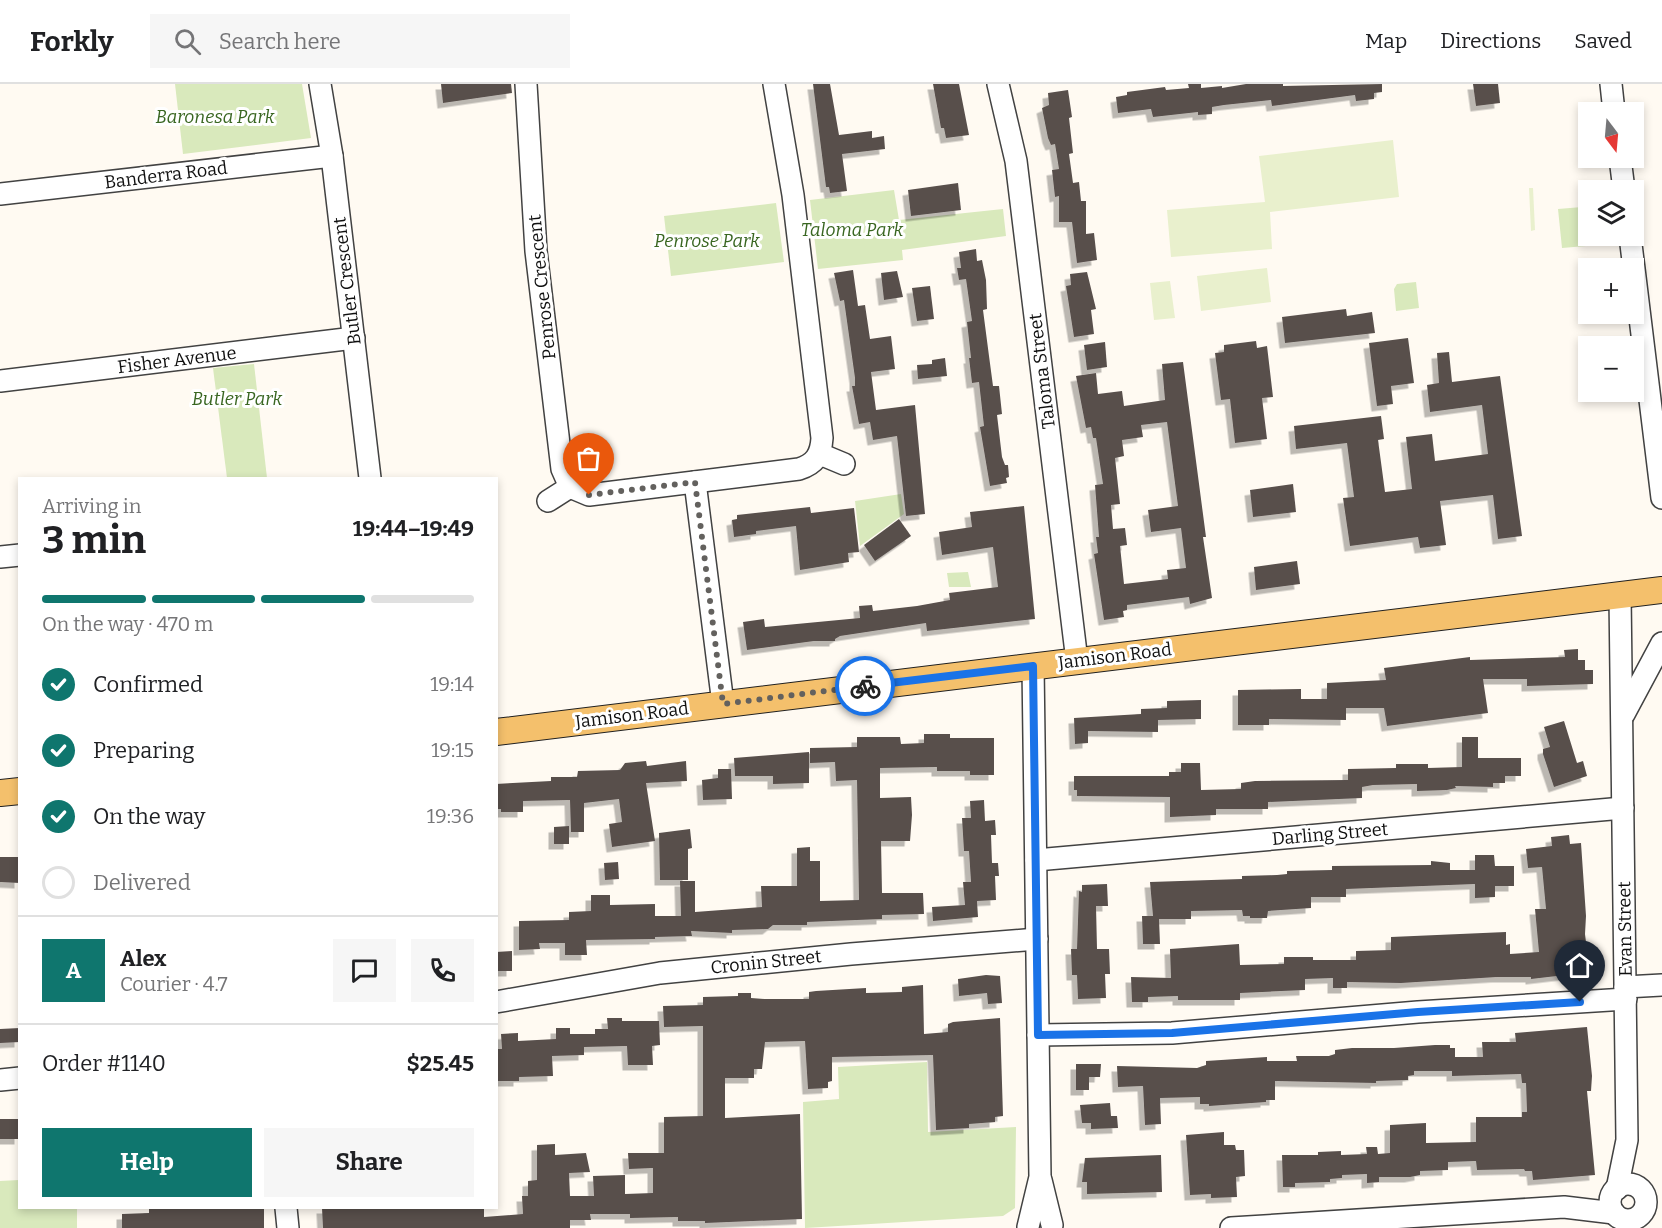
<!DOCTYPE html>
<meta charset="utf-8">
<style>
:root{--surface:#fff;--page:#f6f6f6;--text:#202124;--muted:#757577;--line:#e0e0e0;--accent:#0f766e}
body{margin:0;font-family:Bitter,serif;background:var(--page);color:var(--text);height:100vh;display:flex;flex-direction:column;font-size:22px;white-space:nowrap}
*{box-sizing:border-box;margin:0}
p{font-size:20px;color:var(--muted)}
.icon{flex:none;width:33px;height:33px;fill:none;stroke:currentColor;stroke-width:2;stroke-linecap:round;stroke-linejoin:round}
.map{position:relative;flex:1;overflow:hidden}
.side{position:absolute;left:18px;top:393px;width:480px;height:732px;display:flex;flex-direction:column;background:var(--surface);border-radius:0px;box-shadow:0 3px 9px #0003}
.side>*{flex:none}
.needle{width:39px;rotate:164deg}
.buttons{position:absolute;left:1578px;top:18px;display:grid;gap:12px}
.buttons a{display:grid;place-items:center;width:66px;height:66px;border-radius:0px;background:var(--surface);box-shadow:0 3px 9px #0003;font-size:30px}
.pin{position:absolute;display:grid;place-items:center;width:51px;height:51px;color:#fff;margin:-62px -26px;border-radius:50% 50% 50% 0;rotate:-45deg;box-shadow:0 0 6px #0007}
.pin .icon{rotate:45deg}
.courier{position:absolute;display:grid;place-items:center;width:60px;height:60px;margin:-30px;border:4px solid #1a73e8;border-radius:50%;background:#fff;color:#222;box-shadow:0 2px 8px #0007}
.head em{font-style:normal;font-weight:700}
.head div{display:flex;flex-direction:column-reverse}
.head{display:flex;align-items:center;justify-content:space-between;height:102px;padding:0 24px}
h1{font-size:39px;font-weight:700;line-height:45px}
.bar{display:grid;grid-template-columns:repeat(4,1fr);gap:9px 6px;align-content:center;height:72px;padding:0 24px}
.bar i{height:8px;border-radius:4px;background:var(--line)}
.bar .on{background:var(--accent)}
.bar p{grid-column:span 4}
.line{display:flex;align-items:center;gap:15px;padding:0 24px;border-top:2px solid var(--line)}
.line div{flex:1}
.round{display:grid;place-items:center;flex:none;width:63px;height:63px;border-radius:0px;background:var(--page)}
ol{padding:0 24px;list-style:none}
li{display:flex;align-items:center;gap:18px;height:66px}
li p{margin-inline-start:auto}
li .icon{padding:6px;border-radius:50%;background:var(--accent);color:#fff;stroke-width:4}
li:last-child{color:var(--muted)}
li i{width:33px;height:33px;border:3px solid var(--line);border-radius:50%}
.primary-button{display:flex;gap:12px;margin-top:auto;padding:12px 24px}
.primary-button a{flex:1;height:69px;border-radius:0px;background:var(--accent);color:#fff;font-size:24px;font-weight:700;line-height:69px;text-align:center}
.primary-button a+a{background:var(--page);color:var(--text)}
header{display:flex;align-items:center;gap:36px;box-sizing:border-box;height:84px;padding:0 30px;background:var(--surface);border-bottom:2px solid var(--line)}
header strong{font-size:28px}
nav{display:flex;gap:33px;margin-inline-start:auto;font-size:21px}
.search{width:420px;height:54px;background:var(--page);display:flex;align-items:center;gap:15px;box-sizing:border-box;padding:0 21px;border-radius:0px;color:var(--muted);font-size:22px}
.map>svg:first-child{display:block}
</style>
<header>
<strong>Forkly</strong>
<div class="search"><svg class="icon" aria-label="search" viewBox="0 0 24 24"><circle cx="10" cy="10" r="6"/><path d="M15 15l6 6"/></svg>Search here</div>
<nav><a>Map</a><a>Directions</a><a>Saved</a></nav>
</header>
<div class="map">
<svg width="1662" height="1144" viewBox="0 0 1662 1144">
<defs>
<filter id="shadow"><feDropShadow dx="-5.5" dy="5.5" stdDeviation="0" flood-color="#0004"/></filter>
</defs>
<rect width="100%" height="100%" fill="#fffaf2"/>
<g fill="#d9e9bc">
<path d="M175 0H302L311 54 183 70Z"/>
<path d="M894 106 899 136 1003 125 1006 152 902 166 903 176 818 185 810 116Z"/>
<path d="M776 119 784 178 671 192 664 132Z"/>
<path d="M1582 123 1586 162 1562 164 1558 125Z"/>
<path d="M1416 198 1419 224 1396 227 1394 205 1397 200Z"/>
<path d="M254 280 267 394H227L213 284Z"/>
<path d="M901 410 904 430 860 462 855 417Z"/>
<path d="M968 488 971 503H949L947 489Z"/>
<path d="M927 978 928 1048 1016 1043 1015 1124 1003 1132 805 1144 803 1018 839 1015 838 983Z"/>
<path d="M19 1096 20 1124H77V1144H0V1097Z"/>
</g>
<g fill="#e9f0cd">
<path d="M1393 56 1399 113 1270 128 1272 165 1171 173 1167 126 1265 118 1259 72Z"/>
<path d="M1529 104H1533L1535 146 1531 147Z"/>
<path d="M1267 184 1271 218 1201 227 1197 192Z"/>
<path d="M1170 197 1175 234 1154 236 1150 199Z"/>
</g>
<g fill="#584f4c" fill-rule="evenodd" filter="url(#shadow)">
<path d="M441 0H511L512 9 443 19Z"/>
<path d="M813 0H830L839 51 872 47V54L884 52 885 65 842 70 847 107 830 109 829 103H826Z"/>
<path d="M933 0H959L969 51 946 54 944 44H941Z"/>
<path d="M1188 0H1201V4L1222 2V4L1246 0H1283V2L1382 0V8L1374 9V15L1356 17 1355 11 1272 22 1271 16 1224 21 1212 23V30L1198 31V28L1153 33 1151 25 1118 29 1116 13 1127 11V8L1165 3 1166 6 1189 4Z"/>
<path d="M1473 0H1498L1500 19 1476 22Z"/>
<path d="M1068 6 1072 33 1069 34 1073 69 1069 70 1073 99 1079 98 1081 117H1086V150L1094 149 1097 176 1077 179 1072 138H1059V112L1055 113 1052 86 1059 85 1055 60 1051 61 1048 54 1042 24 1049 21 1048 9Z"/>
<path d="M958 99 961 126 911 132 908 106Z"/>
<path d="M976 165 977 177 982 176 986 196 987 225 983 226 989 272 993 302H999L1002 330 997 331 1002 373 1005 381H1008L1009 393 1006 394 1007 399 990 402 980 343 984 342 979 298 972 299 969 274H971L967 238 972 237 966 195 959 196 957 184H961L959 168Z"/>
<path d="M853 186 858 222 865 221 870 255 891 252 895 285 871 288 876 326 915 321 925 430 906 432 897 352 873 356 870 338 859 340 852 302H855V294L844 216 840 217 834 189Z"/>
<path d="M897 187 903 213 884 216 881 189Z"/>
<path d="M1087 188 1096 225 1091 226 1094 250 1074 253 1066 202 1071 201 1070 190Z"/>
<path d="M930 202 934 235 917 237 912 204Z"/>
<path d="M1346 225 1347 232 1372 228 1375 249 1285 259 1282 233Z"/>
<path d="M1408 254 1414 299 1391 302 1393 320 1377 322 1369 259Z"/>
<path d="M1256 257 1257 264 1267 262 1273 313 1262 314 1267 355 1235 359 1230 315 1221 316 1215 269 1224 268V261Z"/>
<path d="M1105 258 1107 283 1087 286 1084 261Z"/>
<path d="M1449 268 1452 298 1500 292 1522 452 1498 455 1493 411 1440 417 1446 461 1420 464 1418 453 1350 462 1343 414 1354 413 1347 359 1296 365 1294 342 1381 332 1384 355 1378 356 1385 408 1412 405 1406 353 1432 350 1435 377 1488 370 1482 321 1430 328 1427 301 1439 299 1437 269Z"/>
<path d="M945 274 947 292 918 295 917 281 932 280V276Z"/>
<path d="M1183 278 1206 453H1203L1212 514 1190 520 1189 513 1127 521V526L1123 527 1124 533 1104 536 1094 470 1098 469 1096 453H1099L1095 401 1103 400 1096 354H1093L1091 343 1086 344 1076 292 1096 289 1098 310 1122 307 1124 322 1165 316 1162 280ZM1167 338 1178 422 1148 426 1151 448 1181 444 1186 484 1167 486 1168 495 1124 500 1120 462 1127 461 1125 444 1113 445 1111 421 1120 420 1115 374 1124 372 1122 356 1143 353 1141 341Z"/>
<path d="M1293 400 1296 428 1253 433 1250 406Z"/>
<path d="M1024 422 1035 535 927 547 926 539 840 552 835 555V557H814L747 566 743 538 764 535 765 543 860 534 859 522 872 521 873 527 917 522 950 516 949 509 998 503 993 463 942 471 939 448 972 443 970 428Z"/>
<path d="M810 423 811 429 854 424 859 468 848 469 849 478 800 486 796 442 756 447V450L734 453 732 436 737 435V431Z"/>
<path d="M899 435 911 452 875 477 864 461Z"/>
<path d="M1297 477 1300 500 1256 506 1254 483Z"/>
<path d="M1578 565V576H1585V586H1593V600L1527 602V595H1483L1488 629 1387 642 1384 624H1346V636L1269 635V641H1238V606L1301 605V615H1327V599L1386 596 1384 584 1470 573V576L1565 573 1564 566Z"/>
<path d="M1201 616V635L1158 636V648L1088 647V659L1075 660 1074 634 1141 630V625L1167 624V617Z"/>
<path d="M1564 637 1577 679 1583 677 1587 692 1554 703 1543 670V665L1550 663 1544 643Z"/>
<path d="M924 650H950V654H994V691H970V687H937V683L880 684V714L911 713 912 731 910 757H881L882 809H923L924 830 882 831V835L807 838V841H773L768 845 732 846V849L691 847 692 852 655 853V855L586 856 587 871H565V859H539L540 865 519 866V837L569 836V828L591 827V811H610V821L655 820V832H681L680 797H695V828L762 823 761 802H797V764L810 763V777H820V817L859 816 857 696 836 697 835 678 810 679V664L857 663V653H900L901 660 924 659Z"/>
<path d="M1462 653H1478V674H1521V692H1505V699H1493V703L1455 702 1456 704 1447 706 1417 707V700L1373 701 1362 703V714L1268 718V725H1216V731L1192 732 1170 733V713L1077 712V706H1074V692H1169V688H1181V679H1200L1201 706 1241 705V699L1255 697 1348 696V685L1396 684V680H1428V684L1462 683Z"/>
<path d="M809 668V699L773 700V692H735L734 674Z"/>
<path d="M646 677 647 682 686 677 687 697 646 699 655 757 612 763 609 740 622 738 619 715 584 719V748H571L570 716 523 717V728H501V725H496V700L551 697V693H577L578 687 620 686 625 679Z"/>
<path d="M718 685H731L732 715 703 716 702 696 718 694Z"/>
<path d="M984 716 985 737 995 736 996 751H991L992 779H998L999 792H995L996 816 977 817 978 833 933 837 932 823 965 821 963 798H971L969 767H964L962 734H971L970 717Z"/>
<path d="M569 742V760H554V743Z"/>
<path d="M690 745 692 764 688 765V796H660L659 749Z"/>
<path d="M1569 751 1570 760 1581 759 1586 832 1585 850 1590 892 1574 893V890L1531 895V893H1497L1401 899 1347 898V904H1333V894L1305 895V906L1240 909V916H1178V912L1148 913V918H1132L1131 893 1171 894 1170 865 1239 860 1240 881 1284 880V873H1313V876H1356V867L1391 866V853L1506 848V861L1510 860V870L1539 868 1535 825H1546L1542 783 1528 784 1526 765 1552 762 1551 753Z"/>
<path d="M1475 771H1494L1495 782H1514V802H1495V813L1475 814V800L1346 805V813H1311V824L1268 827 1267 834H1250V832H1243L1242 826 1191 827V835H1159L1160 860H1143L1142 832H1153L1150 798 1242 795V792L1277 791 1287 790V787L1332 786V782L1431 781V777L1450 779V786H1475Z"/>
<path d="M0 773H20V799L0 798Z"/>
<path d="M618 778 619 795 605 796 604 779Z"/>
<path d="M1107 800 1108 822H1096L1097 865H1109L1110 890H1105L1106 914 1078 915 1077 891H1072L1071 865H1077L1079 807 1082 808V801Z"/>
<path d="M512 867V887H496V868Z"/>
<path d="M986 891 1000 892 1002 919 988 920 987 909 959 912 958 895Z"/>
<path d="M923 901 924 950 948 948V940L953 938 1000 934 1003 1032 995 1033V1038L969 1040V1044L936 1046 933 971 832 973V997L828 998V1004L808 1005 805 957 765 958 762 985H754V994H725V1034L800 1030 802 1135 705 1139V1137H678V1133L630 1134V1130H590L591 1136H570V1144H323L322 1124H484V1133L523 1130 522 1112H528V1097L537 1096V1061L555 1060V1071L586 1069 590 1088 569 1089 570 1112H594L593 1092 625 1091V1110L653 1109V1084L629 1085 628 1069H664V1033L703 1032V942L664 943 663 922 703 921V913L738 912V909H751V914L764 915H809V908L816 907 866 904V909L902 908V903Z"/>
<path d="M607 934H622V937H659L660 961 652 962 653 981H628L627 962 584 963V971L552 972 553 992 519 993V997H496V965H502L501 950 518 949V957L556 955V944H570V950H595V945H608Z"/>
<path d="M1587 943 1592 992 1591 1007H1587L1595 1091 1533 1096 1532 1087H1525L1524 1085 1477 1086 1476 1077 1448 1078V1086L1420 1087V1091L1410 1093H1379V1098L1367 1099V1090L1342 1091V1094L1330 1095V1098L1295 1099V1103H1283L1282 1071H1318V1068L1341 1067V1071L1367 1070 1366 1063H1377L1378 1070 1390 1069V1041L1426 1039V1059L1476 1058V1033H1522V1028H1527L1526 999H1522L1521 990 1452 992V987H1414V991L1408 992V996L1376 997V999L1275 997V1016H1266V1018L1209 1022V1020H1200V1013L1160 1014 1161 1040 1145 1041 1143 1002 1118 1003 1117 982 1197 984 1206 981V977L1267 973V977H1297L1296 972H1329L1335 970V966L1352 964H1394L1435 961H1450V964H1455V973H1483L1482 958H1516L1515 949Z"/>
<path d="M20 944V958L0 959V945Z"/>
<path d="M1076 980H1101L1100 993H1089V1006H1076Z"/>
<path d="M1110 1019 1111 1032H1117L1118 1044 1091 1045V1039H1082L1080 1021Z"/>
<rect x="0" y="1035" width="20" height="20"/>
<path d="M1224 1048V1061H1235L1236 1066H1244L1245 1092 1236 1093 1237 1113 1211 1114V1110L1190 1111 1186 1051Z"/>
<path d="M1161 1071 1162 1108 1087 1110V1098H1082L1085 1074Z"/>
<path d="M149 1124H264V1144H122V1130L149 1129Z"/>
</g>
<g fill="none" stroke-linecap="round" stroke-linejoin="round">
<g stroke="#424242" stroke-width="24">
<g id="minor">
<path d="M320 0 332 72 370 394"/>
<path d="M526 0 536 167 562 385 570 403 589 411 799 385C815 380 821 371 822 354L793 111 774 0"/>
<path d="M998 0 1016 77 1077 577"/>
<path d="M1611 0 1614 28"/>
<path d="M1620 74 1624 106"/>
<path d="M0 110 332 72"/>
<path d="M1630 152 1662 414"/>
<path d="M0 297 354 254"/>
<path d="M820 370 844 380"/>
<path d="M695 398 723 620"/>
<path d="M548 417 570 403"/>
<path d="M0 473 20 471"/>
<path d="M1624 630 1662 559"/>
<path d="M1036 776 1623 724"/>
<path d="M1625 903 1662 901"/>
<path d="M496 918 660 889 851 870 1037 855"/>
<path d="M1038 951 1172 949 1418 928 1626 915"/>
<path d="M0 996 20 994"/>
<path d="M1041 1096 1052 1141"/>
<circle cx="1628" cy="1118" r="18"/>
<path d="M1617 1105 1627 1056 1620 511"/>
<path d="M286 1124 288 1144"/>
<path d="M1028 1143 1040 1093 1033 582"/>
<path d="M1231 1144 1564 1123 1614 1129"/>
</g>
</g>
<g stroke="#202020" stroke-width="28">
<g id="major">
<path d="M496 648 1662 506"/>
<path d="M0 709 20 707"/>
</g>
</g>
<use href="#minor" stroke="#fff" stroke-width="21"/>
<use href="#major" stroke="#f4c06c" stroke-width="26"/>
</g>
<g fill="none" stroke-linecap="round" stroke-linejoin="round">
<path stroke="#63615e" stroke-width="6" stroke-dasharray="0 10.8" d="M589 411 695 398 723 620 865 602"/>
<path stroke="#1a73e8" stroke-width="8" d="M865 602 1033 582 1038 951 1172 949 1418 928 1580 918"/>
</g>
<g text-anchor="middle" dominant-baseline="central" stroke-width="6" stroke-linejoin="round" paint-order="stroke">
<g font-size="18" font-style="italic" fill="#396621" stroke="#fff">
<text x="215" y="33">Baronesa Park</text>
<text x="852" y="146">Taloma Park</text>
<text x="707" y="157">Penrose Park</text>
<text x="237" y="315">Butler Park</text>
</g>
<g font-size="18" fill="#0f0f0f" stroke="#fff">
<text transform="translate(166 91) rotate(-7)">Banderra Road</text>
<text transform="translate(347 197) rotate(-97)">Butler Crescent</text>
<text transform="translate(542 203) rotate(-96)">Penrose Crescent</text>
<text transform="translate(177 276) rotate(-7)">Fisher Avenue</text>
<text transform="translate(1042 287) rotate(-97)">Taloma Street</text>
<text transform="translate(1115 572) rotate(-7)">Jamison Road</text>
<text transform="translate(632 631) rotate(-7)">Jamison Road</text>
<text transform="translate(1330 750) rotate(-5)">Darling Street</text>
<text transform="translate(1625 845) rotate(-91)">Evan Street</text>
<text transform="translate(766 878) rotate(-6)">Cronin Street</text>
</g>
</g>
</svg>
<div class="buttons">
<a><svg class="needle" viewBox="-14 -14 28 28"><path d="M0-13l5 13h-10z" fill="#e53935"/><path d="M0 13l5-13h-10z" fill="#757577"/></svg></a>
<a><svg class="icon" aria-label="layers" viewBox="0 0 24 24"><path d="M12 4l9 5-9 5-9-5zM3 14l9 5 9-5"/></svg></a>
<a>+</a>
<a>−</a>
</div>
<div class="pin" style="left:589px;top:411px;background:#ea580c"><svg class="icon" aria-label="bag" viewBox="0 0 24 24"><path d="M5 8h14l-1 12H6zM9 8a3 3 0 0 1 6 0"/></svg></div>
<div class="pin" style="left:1580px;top:918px;background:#1f2937"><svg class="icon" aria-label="home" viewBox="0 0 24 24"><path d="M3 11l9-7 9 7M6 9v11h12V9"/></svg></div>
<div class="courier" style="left:865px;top:602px"><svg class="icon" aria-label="bike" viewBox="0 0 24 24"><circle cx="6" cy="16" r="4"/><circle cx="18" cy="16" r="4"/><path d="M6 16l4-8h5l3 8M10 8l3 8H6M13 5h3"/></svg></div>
<section class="side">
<div class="head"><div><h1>3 min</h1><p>Arriving in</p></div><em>19:44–19:49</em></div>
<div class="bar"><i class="on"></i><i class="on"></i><i class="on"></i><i></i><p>On the way · 470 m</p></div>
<ol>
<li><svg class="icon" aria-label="check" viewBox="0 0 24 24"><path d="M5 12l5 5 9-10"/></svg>Confirmed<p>19:14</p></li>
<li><svg class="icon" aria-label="check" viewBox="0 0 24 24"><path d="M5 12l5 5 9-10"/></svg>Preparing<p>19:15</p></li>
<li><svg class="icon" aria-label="check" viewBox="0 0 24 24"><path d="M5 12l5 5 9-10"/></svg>On the way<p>19:36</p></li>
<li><i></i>Delivered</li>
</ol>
<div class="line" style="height:108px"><b class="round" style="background:var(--accent);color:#fff">A</b><div><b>Alex</b><p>Courier · 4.7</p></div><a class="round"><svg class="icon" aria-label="chat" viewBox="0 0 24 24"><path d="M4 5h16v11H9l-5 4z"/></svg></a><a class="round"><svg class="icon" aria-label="phone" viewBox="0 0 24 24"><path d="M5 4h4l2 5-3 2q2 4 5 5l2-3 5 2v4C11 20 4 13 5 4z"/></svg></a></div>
<div class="line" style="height:78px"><div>Order #1140</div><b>$25.45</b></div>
<div class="primary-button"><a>Help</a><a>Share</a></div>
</section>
</div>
